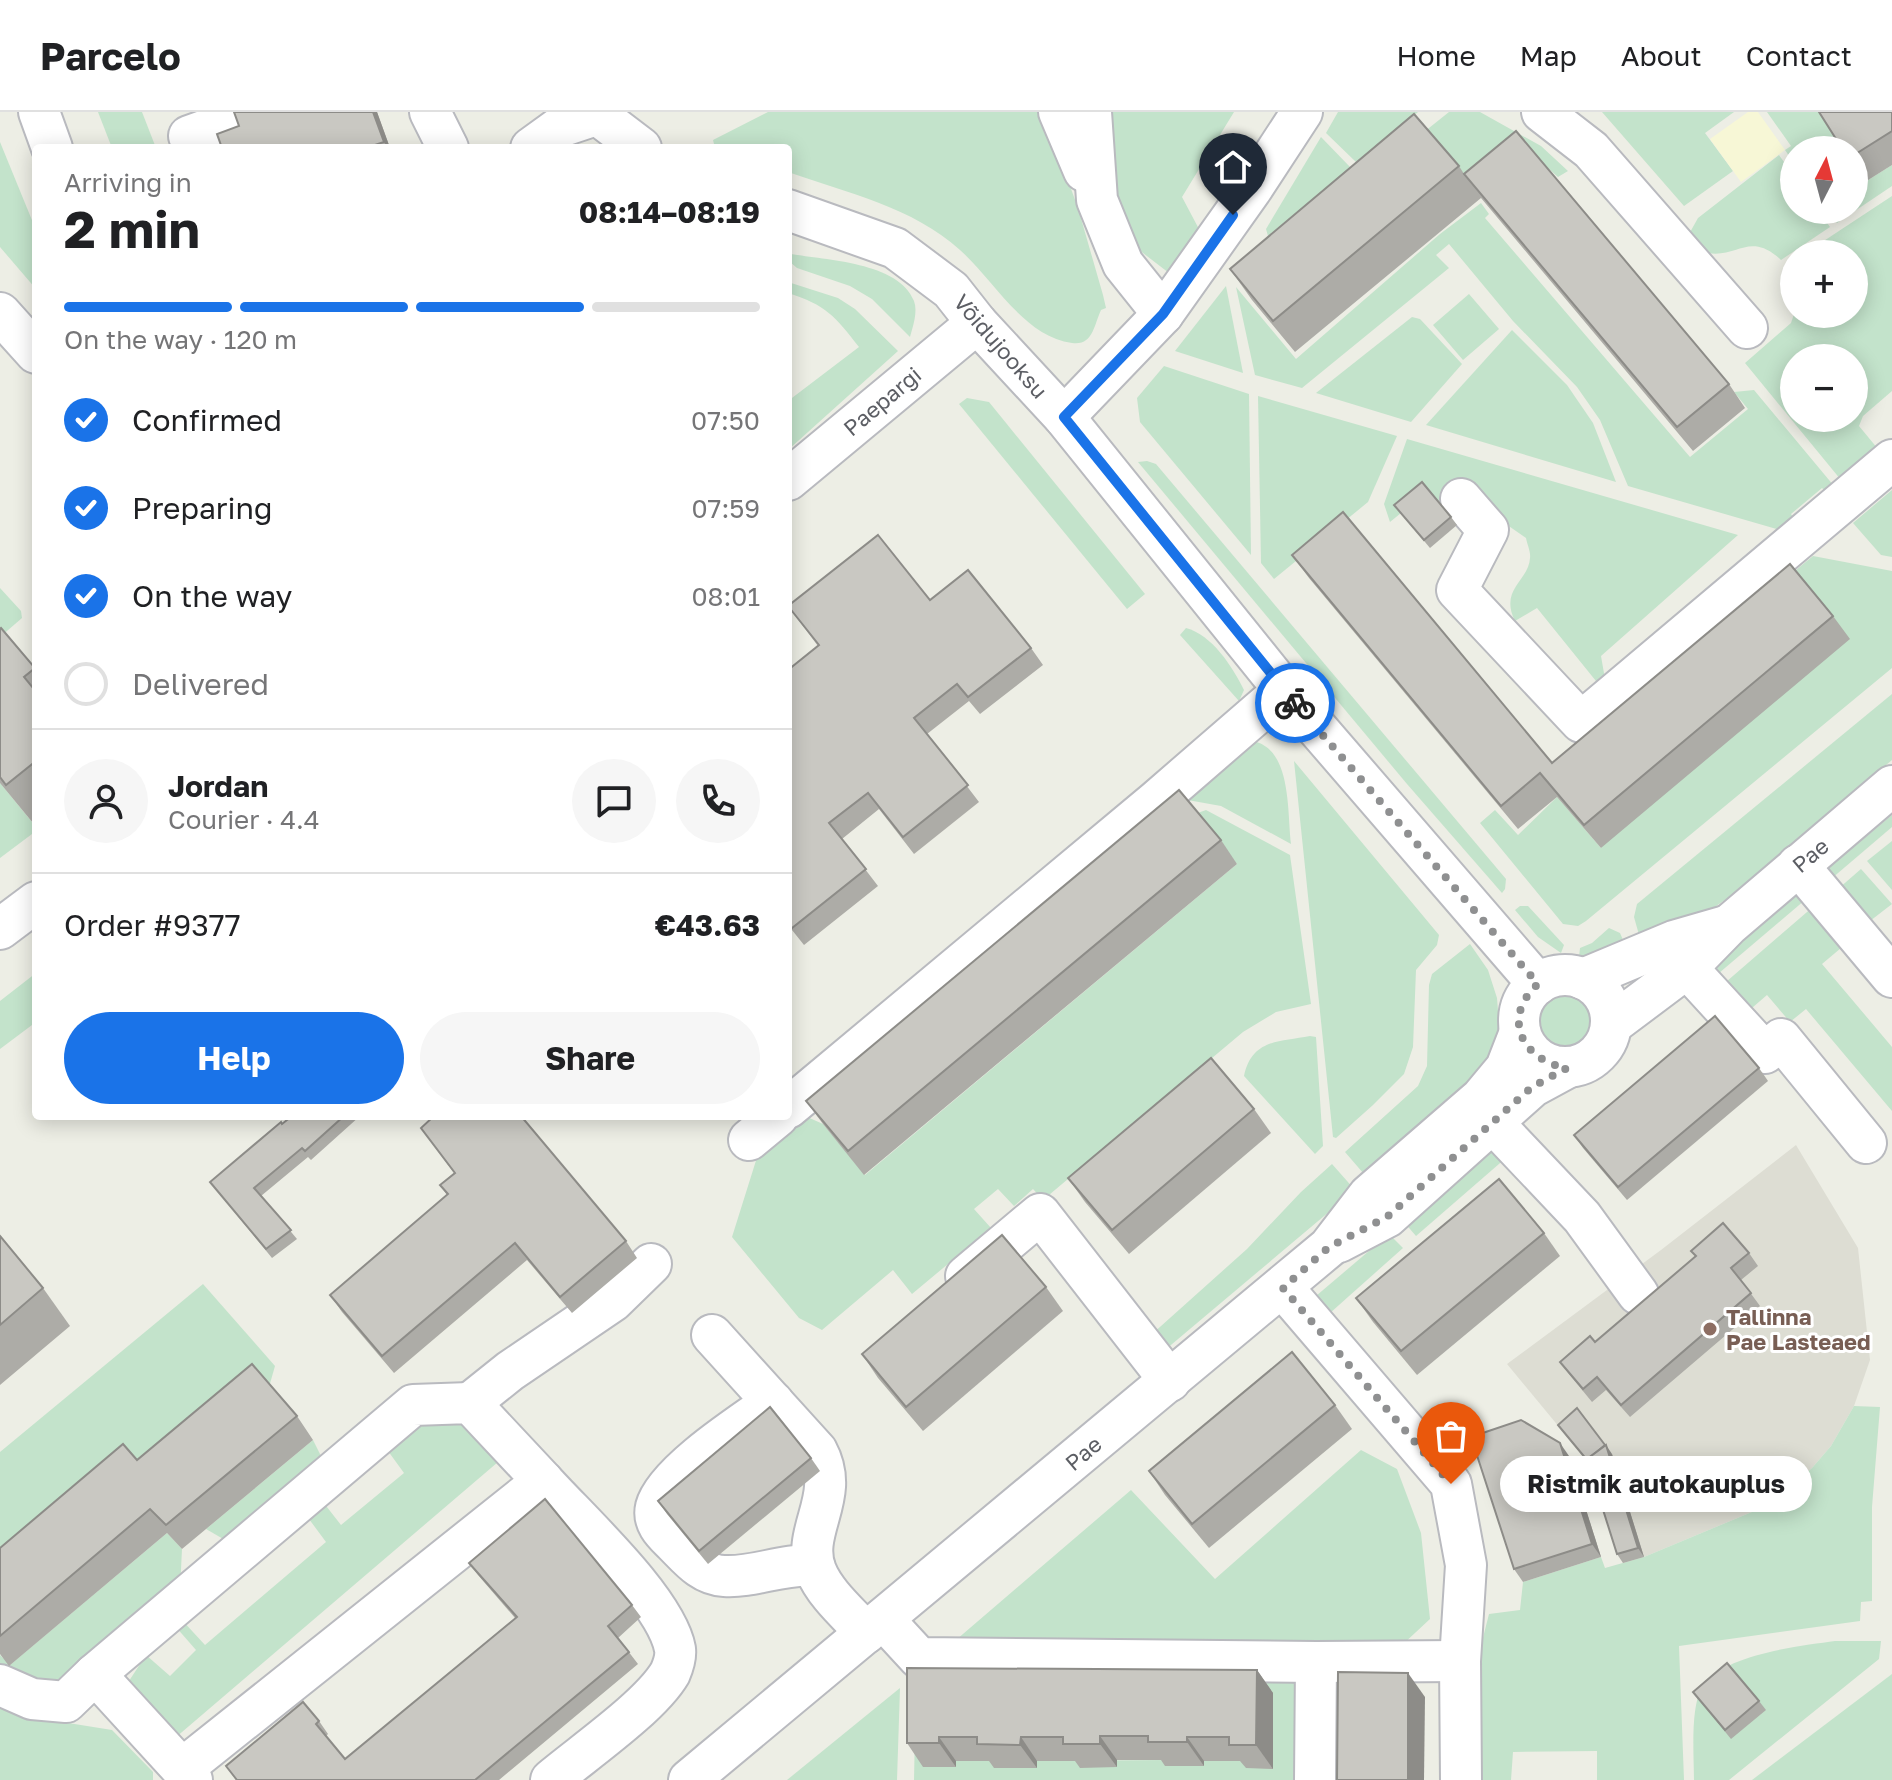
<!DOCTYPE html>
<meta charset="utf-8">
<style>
:root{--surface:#fff;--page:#f6f6f6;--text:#202124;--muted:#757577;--line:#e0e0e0;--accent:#1a73e8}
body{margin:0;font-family:"Golos Text",sans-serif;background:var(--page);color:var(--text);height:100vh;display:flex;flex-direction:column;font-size:30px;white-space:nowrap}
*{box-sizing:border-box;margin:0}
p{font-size:26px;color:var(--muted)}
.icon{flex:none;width:44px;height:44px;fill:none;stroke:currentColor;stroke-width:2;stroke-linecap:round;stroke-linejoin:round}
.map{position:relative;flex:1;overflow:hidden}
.details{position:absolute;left:32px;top:32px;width:760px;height:976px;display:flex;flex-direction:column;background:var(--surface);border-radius:8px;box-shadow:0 4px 20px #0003}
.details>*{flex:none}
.needle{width:52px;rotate:6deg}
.tools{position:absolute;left:1780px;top:24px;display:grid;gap:16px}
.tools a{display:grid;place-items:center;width:88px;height:88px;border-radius:50%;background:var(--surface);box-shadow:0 4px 20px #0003;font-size:40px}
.pin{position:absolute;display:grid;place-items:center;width:68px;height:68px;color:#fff;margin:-82px -34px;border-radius:50% 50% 50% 0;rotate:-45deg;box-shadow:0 0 8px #0007}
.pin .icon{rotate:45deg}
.courier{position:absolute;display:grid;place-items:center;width:80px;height:80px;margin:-40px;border:6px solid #1a73e8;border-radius:50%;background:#fff;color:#222;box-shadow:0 2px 10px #0007}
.bubble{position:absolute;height:56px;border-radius:28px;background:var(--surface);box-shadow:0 4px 20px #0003;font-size:26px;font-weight:700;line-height:56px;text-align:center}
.headline em{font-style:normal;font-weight:700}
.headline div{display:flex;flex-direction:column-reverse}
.headline{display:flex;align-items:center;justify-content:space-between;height:136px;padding:0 32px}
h1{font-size:52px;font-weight:700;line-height:60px}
.bar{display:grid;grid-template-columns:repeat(4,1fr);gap:12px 8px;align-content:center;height:96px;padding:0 32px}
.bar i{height:10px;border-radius:6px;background:var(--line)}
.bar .current{background:var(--accent)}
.bar p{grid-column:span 4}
.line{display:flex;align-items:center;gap:20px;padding:0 32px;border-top:2px solid var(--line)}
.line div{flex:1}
.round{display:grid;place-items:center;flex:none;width:84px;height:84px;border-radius:42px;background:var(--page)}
ol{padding:0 32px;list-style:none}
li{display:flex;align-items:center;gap:24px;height:88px}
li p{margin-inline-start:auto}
li .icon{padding:8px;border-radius:50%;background:var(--accent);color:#fff;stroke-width:4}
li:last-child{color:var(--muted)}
li i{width:44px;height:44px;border:4px solid var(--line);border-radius:50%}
.button{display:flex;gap:16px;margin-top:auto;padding:16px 32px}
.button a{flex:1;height:92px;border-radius:48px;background:var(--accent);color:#fff;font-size:32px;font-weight:700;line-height:92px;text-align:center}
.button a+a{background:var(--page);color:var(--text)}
header{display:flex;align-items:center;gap:48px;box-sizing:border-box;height:112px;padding:0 40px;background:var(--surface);border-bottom:2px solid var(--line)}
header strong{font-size:38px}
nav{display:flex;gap:44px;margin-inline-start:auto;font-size:28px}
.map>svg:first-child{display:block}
</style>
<header>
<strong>Parcelo</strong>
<nav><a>Home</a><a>Map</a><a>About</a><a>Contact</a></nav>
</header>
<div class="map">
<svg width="1892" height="1668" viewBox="0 0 1892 1668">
<rect width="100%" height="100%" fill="#edeee5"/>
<path fill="#ddddd3" d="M1796 1033 1858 1136 1870 1248 1854 1294 1831 1334 1812 1356 1771 1392 1644 1445 1623 1451 1593 1356 1507 1252 1661 1138Z"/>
<g fill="#c3e3cb" fill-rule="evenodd">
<path d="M98 0H142L156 36H112Z"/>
<path d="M768 0H1043L1078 96 1103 183 1106 196 1101 198C1094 213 1093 234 1072 231 1023 224 994 168 960 138 913 95 847 81 788 60V36H715L713 28Z"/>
<path d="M1107 0H1234L1182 85 1200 119 1169 161 1130 131 1113 100Z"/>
<path d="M1338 0H1418L1356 50 1326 21Z"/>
<path d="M1449 0H1480L1541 34 1568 59 1558 65 1533 43 1481 86 1424 20Z"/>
<path d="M1602 0H1734L1705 21 1733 59 1684 94Z"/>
<path d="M1767 0H1821L1845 38H1794V51L1785 38 1791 34Z"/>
<path d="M1321 25 1351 56 1268 124 1266 117Z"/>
<path d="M0 30 36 118V177L0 135Z"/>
<path d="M1779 43 1794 64V98H1818L1830 115 1781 148C1750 119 1738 146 1708 141 1700 140 1691 135 1684 131L1698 106Z"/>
<path d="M1854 53 1865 70 1892 53V74L1837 111 1827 98H1854Z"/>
<path d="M1892 84V279L1863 304 1859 314 1878 337 1841 368 1745 251 1791 211 1794 202H1854V142H1804ZM1794 246H1854V306H1794Z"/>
<path d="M1481 91 1489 102 1485 106 1690 345 1748 297 1734 280 1754 278 1834 374 1826 380 1822 376 1791 402 1794 407 1780 418 1628 374 1600 308 1577 275 1513 209 1449 132 1436 143 1449 156 1302 276 1255 263 1236 175 1296 247 1440 122Z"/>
<path d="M791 142C825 148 899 150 914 189 918 200 913 214 910 225L872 187 850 174 797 156 790 150Z"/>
<path d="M788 170 838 186 855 197 898 239 788 338V289L859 235C835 204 826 193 788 181Z"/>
<path d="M1226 174 1243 261 1175 239Z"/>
<path d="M1469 182 1499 217 1463 248 1433 213Z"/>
<path d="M1412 205 1420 207 1462 252 1411 310 1316 281Z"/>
<path d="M1512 218 1567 273 1593 311 1616 370 1426 313Z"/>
<path d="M1164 254 1249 282 1251 443 1140 310 1137 286Z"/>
<path d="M1258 284 1397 324 1368 390 1274 467 1261 451Z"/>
<path d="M967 286 989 290 1145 482 1127 497 959 292Z"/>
<path d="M1407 327 1738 423 1601 544 1605 567 1600 574 1537 496 1515 509C1499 477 1529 469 1530 446 1531 440 1527 432 1526 426L1503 410 1466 369 1439 391 1428 379 1390 410 1384 392Z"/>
<path d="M1147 349 1156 352 1506 767 1505 777 1502 781 1407 672 1138 350Z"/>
<path d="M1892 378V445L1881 443 1853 411Z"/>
<path d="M1813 444 1892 459V556L1586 809 1578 814 1563 812 1480 711 1495 698 1518 723 1557 685 1601 736 1768 481Z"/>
<path d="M0 476 21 499 22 506 0 525Z"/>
<path d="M1186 516C1212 523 1232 554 1244 578L1239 589 1180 523Z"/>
<path d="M1892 582V648L1732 783 1706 801 1641 830 1634 805 1637 792Z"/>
<path d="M1253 629C1292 637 1287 700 1291 732L1221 694 1182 687Z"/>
<path d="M1294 649 1439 823 1437 833 1416 858 1413 935 1404 962 1373 993 1336 1026 1333 1025Z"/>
<path d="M0 671 32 710 36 708V719L0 746Z"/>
<path d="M1206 698 1290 743 1311 892 1276 900 1243 920 1043 1088 1033 1077 1014 1094 998 1077 974 1097 991 1116 912 1182 893 1158 822 1218 799 1206 732 1125 759 1039 805 1004 823 1012 865 1063 1237 752 1195 702Z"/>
<path d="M1892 703V715L1831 767 1827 757Z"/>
<path d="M1892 729V778L1867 749Z"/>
<path d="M1861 757 1892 792 1870 809 1838 777Z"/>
<path d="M1798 782 1805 788 1712 867 1710 856Z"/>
<path d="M1520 794H1528L1564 833 1561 841 1538 825 1515 798Z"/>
<path d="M1814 794 1841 826V836L1822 852 1892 935V999L1806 897 1790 910 1767 883 1745 902 1719 876Z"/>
<path d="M1609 816 1620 821 1626 835 1587 846 1579 845 1580 836 1592 831Z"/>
<path d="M1470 832 1488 858 1497 886 1499 911 1493 940 1479 967 1370 1069 1345 1040 1418 974 1427 954 1429 873 1432 862Z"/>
<path d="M36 861V910L0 937V889Z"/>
<circle cx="1564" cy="908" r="28"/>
<path d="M1310 924 1316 925 1323 1034 1315 1042 1244 964C1252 927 1279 930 1310 924Z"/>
<path d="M1496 1034 1507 1045 1416 1124 1404 1110Z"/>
<path d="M1332 1052 1355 1078 1165 1238 1151 1223 1247 1137 1301 1080Z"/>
<path d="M1389 1122 1403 1136 1330 1201 1316 1184Z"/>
<path d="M203 1172 275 1254 269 1275 0 1474V1340Z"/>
<path d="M1854 1294 1880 1295 1872 1395V1489L1861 1490 1860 1509 1679 1534 1684 1668H1597V1639L1513 1640 1511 1668H1467L1471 1573 1489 1502 1520 1498 1523 1470 1601 1445 1605 1456 1644 1445 1771 1392 1812 1356 1831 1334Z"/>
<path d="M442 1304 483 1320 498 1350 168 1632 127 1572 146 1543 170 1564 196 1538 175 1514 181 1507 205 1533 326 1430 306 1403 323 1390 341 1413 404 1361 388 1339 425 1307Z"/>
<path d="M313 1328 321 1344 320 1359 225 1428 206 1417Z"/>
<path d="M1361 1338 1397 1357 1421 1421 1430 1507 1401 1534H949L1131 1378 1215 1467Z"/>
<path d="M167 1421 182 1437 180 1478 53 1574 0 1555V1543L10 1553Z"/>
<path d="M1835 1529H1881L1879 1547 1729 1668H1694C1694 1644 1690 1596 1702 1575 1723 1542 1800 1534 1835 1529Z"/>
<path d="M1241 1561 1291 1562 1306 1581 1304 1668H914L916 1570 955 1655 956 1649H994V1656H1037V1649L1165 1648 1166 1654H1203L1204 1649H1245Z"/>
<path d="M1892 1562V1668H1752Z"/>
<path d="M900 1576 897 1668H787Z"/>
<path d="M0 1596 37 1606 112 1618 153 1660V1668H0Z"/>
</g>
<path fill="#f7f7d6" d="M1748 0H1758L1785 38 1741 70 1710 27Z"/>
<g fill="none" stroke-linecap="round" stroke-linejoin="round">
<g stroke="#b9babf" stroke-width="44">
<g id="minor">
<path d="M39 0 52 36"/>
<path d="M430 0 448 36"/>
<path d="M594 0 641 36"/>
<path d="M1059 0 1084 59"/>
<path d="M1091 0 1097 88 1123 152 1163 202"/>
<path d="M1542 0 1591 38 1747 216"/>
<path d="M189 24 240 6"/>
<path d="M531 36 560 15 596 3"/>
<path d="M788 98 895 136 951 178 977 211 1064 305 1284 578 1538 872"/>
<path d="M0 201 36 241"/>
<path d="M1064 305 1163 202 1251 78 1302 0"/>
<path d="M788 368 977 211"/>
<path d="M1461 387 1488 418 1457 478 1581 610 1892 348"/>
<path d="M1798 753 1892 865"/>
<path d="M0 817 36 790"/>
<path d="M1687 856 1765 941 1781 927 1866 1031"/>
<circle cx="1565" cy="909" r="46"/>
<path d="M1583 867 1674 829 1726 814"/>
<path d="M1611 913 1687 856 1729 813 1892 674"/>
<path d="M1475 992 1582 1105 1638 1182"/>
<path d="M788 996 1156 689 1284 578"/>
<path d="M749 1028 778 1004"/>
<path d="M1339 1130 1387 1105 1532 975 1567 956"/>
<path d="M966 1164 1040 1102 1170 1269"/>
<path d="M1283 1176 1451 1372 1466 1453 1460 1549 1461 1668"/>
<path d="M712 1223 817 1339C842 1385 800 1419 816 1459 825 1482 850 1503 866 1521"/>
<path d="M773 1290C743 1311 665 1361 656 1395 652 1411 665 1422 674 1431 689 1446 702 1463 724 1464 754 1466 783 1451 814 1454"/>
<path d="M470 1291 510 1259 613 1189 651 1152"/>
<path d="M543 1369C578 1408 666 1488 675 1537 676 1544 673 1554 670 1561 650 1595 583 1641 551 1668"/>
<path d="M883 1507 919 1546 1316 1550 1460 1549"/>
<path d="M95 1562 192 1668"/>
<path d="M0 1573 32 1587 66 1590 95 1562 413 1293 470 1291 543 1369 182 1657"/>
<path d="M689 1668 1329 1135 1369 1083 1481 986 1506 956 1520 920"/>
<path d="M1315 1668 1316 1550"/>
</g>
</g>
<use href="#minor" stroke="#fff" stroke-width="40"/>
</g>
<g fill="#adaca7">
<path d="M234 0H377L390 36H222L239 14Z"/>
<path d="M1892 0V53L1865 70 1854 55V38Z"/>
<path d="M1459 54 1464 62 1729 272 1745 296 1693 339 1481 86 1295 240 1252 188 1230 157Z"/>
<path d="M1394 393 1451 405 1457 413 1430 436Z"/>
<path d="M1292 443 1552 651 1833 504 1850 527 1601 736 1557 685 1518 717 1309 466Z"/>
<path d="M930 488 1031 536 1043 553 980 602 969 589 927 622 979 690 914 742 879 697 842 727 878 774 804 833 788 813V558L818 534 788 494Z"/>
<path d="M1 516 36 558V708L33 711 0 671V517Z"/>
<path d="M1221 728 1237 752 864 1063 823 1012 806 989Z"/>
<path d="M1759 956 1768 969 1627 1088 1583 1036 1574 1023Z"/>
<path d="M1254 997 1271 1021 1129 1142 1085 1090 1068 1066Z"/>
<path d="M292 1004H360L311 1048 308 1045 261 1084 297 1127 272 1146 210 1070Z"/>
<path d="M421 1016 626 1129 637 1146 572 1201 527 1148 394 1261 342 1200 330 1183 447 1083 440 1073 454 1061Z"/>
<path d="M1544 1121 1560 1144 1417 1263 1373 1210 1356 1186Z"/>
<path d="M0 1124 43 1176 70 1214 0 1273Z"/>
<path d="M1691 1139 1749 1141 1758 1154 1741 1168 1760 1194 1630 1305 1606 1278 1592 1290 1569 1262 1560 1250 1595 1230 1696 1144Z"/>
<path d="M1046 1175 1063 1199 923 1319 878 1266 862 1242Z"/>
<path d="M1335 1293 1352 1317 1209 1436 1165 1383 1149 1359Z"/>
<path d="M297 1304 313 1328 182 1437 167 1421 9 1554 0 1542V1436L137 1348Z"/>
<path d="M1612 1342 1644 1445 1623 1451 1617 1442Z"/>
<path d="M1569 1344 1601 1445 1523 1470 1514 1457Z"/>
<path d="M811 1346 820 1359 708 1452 667 1402 658 1389Z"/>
<path d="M469 1451 632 1493 641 1505 618 1526 638 1552 499 1668H236L226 1654 319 1609 328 1622 326 1624 345 1647 515 1506 478 1463Z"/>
<path d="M1257 1558 1273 1581V1657L1246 1656 1240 1649H1204V1654H1165L1161 1648H1117V1655L1080 1656 1075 1649H1037V1656H994L989 1649H956V1655H923L907 1631Z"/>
<path d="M1693 1580 1759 1589 1766 1598 1731 1627Z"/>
</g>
<g fill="#8d8c88">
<path d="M373 0H377L390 36H388L384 30Z"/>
<path d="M1560 1331 1569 1344 1601 1445 1592 1432Z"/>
<path d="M1606 1333 1612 1342 1644 1445 1638 1436Z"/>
<path d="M1257 1558 1273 1581V1657L1256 1633Z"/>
<path d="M1408 1561 1425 1585 1424 1668H1408Z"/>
<path d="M1100 1624 1117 1648V1655L1100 1632Z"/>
<path d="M939 1625 956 1649V1655L939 1631Z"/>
<path d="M1021 1625 1037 1649V1656L1020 1633Z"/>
<path d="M1187 1625 1204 1649V1654L1187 1630Z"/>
</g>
<g fill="#c9c8c2" stroke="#8d8c88" stroke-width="2">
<path d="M234 0H373L384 30 366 36H222L217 22 239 14Z"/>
<path d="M1819 0H1892V19L1854 43V38H1843Z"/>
<path d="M1414 2 1459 54 1273 209 1230 157Z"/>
<path d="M1516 19 1729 272 1677 315 1464 62Z"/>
<path d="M1422 370 1451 405 1424 428 1394 393Z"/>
<path d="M1343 400 1552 651 1790 452 1833 504 1584 713 1540 661 1501 694 1292 443Z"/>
<path d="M878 423 930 488 968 458 1031 536 968 585 957 572 914 606 968 673 903 725 868 681 829 711 866 757 792 816 788 811V558L819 533 788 494Z"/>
<path d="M1 516 35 556 24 565 33 576 36 574V649L6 673 0 665V517Z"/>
<path d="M1179 678 1221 728 848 1039 806 989Z"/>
<path d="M1715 904 1759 956 1618 1075 1574 1023Z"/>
<path d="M1211 946 1254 997 1112 1118 1068 1066Z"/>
<path d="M292 1004H344L305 1039 302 1036 254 1076 291 1118 266 1137 210 1070 281 1010 282 1012Z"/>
<path d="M434 1004H521L626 1129 560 1185 515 1131 382 1244 330 1183 448 1082 440 1073 455 1061 421 1016Z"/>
<path d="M1499 1067 1544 1121 1401 1239 1356 1186Z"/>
<path d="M1723 1111 1749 1141 1731 1156 1751 1181 1621 1293 1597 1265 1583 1277 1560 1250 1590 1224 1595 1230 1696 1144 1691 1139Z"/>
<path d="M1002 1123 1046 1175 906 1295 862 1242Z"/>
<path d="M0 1124 43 1176 0 1213Z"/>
<path d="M1292 1240 1335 1293 1192 1412 1149 1359Z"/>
<path d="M252 1252 297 1304 166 1413 150 1397 0 1524V1436L123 1332 137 1348Z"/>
<path d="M770 1295 811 1346 699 1439 658 1389Z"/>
<path d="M1577 1296 1605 1333 1587 1348 1558 1313Z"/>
<path d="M1521 1308 1560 1331 1592 1432 1514 1457 1471 1325Z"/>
<path d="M1606 1333 1638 1436 1617 1442 1587 1347Z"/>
<path d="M545 1387 632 1493 608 1514 629 1540 475 1668H237L226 1654 303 1590 319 1609 316 1612 345 1647 517 1505 469 1451Z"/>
<path d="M1727 1551 1759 1589 1725 1618 1693 1580Z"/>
<path d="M907 1556 1257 1558 1256 1633H1229V1625H1187V1630H1148V1624H1100V1632H1063V1625H1021L1020 1633 977 1632V1625H939V1631H907Z"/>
<path d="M1338 1560 1408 1561V1668H1337Z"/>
</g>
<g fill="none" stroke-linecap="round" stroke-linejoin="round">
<path stroke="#8f9091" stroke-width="8" stroke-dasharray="0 14.4" d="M1295 591 1538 872C1500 906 1523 949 1567 956L1532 975 1387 1105 1329 1135 1283 1176 1451 1372"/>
<path stroke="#1a73e8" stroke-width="10" d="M1233 103 1163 202 1064 305 1295 591"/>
</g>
<circle fill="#8d6e63" stroke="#fff" stroke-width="3" cx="1710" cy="1217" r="8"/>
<g text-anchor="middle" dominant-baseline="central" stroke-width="6" stroke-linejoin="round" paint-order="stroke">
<g font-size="22" fill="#5c5e64" stroke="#fff">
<text transform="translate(1001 234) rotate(49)">Võidujooksu</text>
<text transform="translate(882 289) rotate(-40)">Paepargi</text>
<text transform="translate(1810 743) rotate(-40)">Pae</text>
<text transform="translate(1083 1341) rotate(-40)">Pae</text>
</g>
<g font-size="22" font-weight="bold" fill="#785e54" stroke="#fff" text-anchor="start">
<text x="1726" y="1204">Tallinna<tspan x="1726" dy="25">Pae Lasteaed</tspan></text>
</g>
</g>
</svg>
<div class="tools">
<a><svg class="needle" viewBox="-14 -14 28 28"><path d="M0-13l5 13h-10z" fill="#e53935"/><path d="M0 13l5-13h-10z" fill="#757577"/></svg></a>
<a>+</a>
<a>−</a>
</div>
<div class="pin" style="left:1451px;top:1372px;background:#ea580c"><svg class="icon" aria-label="bag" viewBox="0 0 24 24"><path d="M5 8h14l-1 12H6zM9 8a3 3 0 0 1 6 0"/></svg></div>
<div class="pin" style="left:1233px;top:103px;background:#1f2937"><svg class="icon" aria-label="home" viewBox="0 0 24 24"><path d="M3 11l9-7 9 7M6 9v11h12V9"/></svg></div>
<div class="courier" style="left:1295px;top:591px"><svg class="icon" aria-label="bike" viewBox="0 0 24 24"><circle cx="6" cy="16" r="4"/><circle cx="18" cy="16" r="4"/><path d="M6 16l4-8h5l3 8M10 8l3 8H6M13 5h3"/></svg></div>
<div class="bubble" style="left:1500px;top:1344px;width:312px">Ristmik autokauplus</div>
<section class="details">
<div class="headline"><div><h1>2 min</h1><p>Arriving in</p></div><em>08:14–08:19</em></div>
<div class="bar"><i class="current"></i><i class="current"></i><i class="current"></i><i></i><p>On the way · 120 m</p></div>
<ol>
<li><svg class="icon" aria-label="check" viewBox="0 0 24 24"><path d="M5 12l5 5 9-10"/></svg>Confirmed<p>07:50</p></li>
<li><svg class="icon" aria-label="check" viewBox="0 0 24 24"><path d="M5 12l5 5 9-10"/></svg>Preparing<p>07:59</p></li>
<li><svg class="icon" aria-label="check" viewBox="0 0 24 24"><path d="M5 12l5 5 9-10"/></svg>On the way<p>08:01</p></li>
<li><i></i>Delivered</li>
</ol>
<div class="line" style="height:144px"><a class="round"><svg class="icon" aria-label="person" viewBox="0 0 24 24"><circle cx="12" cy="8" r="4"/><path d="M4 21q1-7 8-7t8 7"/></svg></a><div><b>Jordan</b><p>Courier · 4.4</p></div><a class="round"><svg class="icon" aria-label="chat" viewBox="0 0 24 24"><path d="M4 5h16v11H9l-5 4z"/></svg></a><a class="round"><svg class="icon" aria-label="phone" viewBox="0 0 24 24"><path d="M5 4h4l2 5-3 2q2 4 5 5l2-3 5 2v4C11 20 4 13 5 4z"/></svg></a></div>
<div class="line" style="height:104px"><div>Order #9377</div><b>€43.63</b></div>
<div class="button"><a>Help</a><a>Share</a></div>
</section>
</div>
